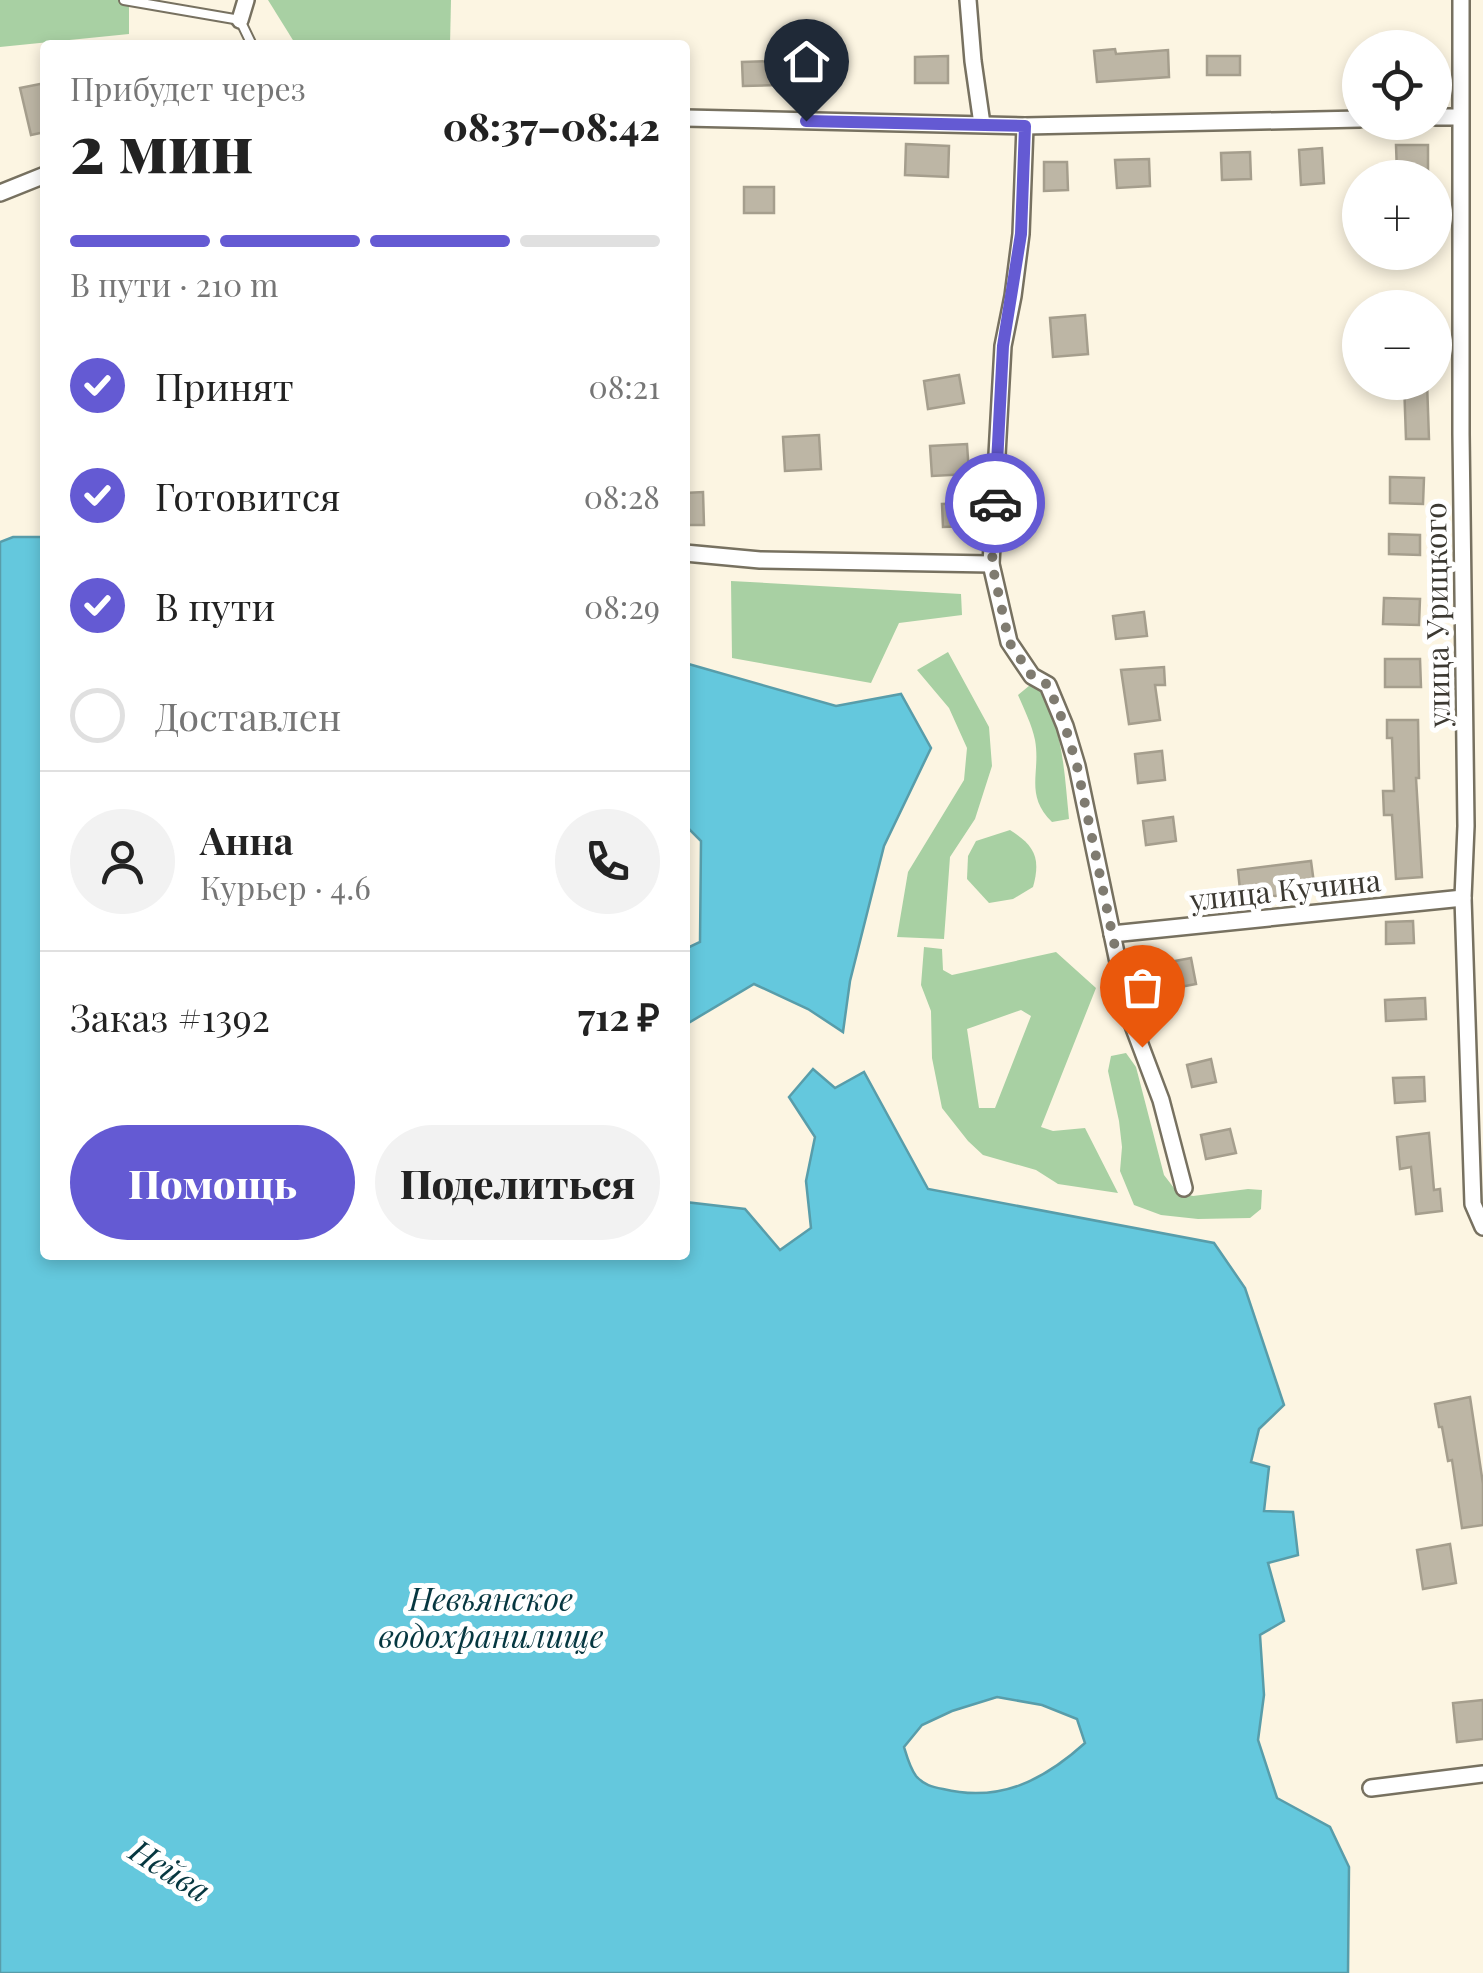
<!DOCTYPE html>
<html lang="ru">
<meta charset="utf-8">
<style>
:root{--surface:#fff;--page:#f2f2f2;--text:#222;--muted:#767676;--line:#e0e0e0;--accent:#645ad3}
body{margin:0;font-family:"Playfair Display",serif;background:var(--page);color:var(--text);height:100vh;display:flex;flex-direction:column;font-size:38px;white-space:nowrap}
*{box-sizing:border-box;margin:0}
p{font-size:32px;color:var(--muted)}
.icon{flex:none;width:55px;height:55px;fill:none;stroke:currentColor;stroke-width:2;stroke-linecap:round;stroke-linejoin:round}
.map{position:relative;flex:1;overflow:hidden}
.sheet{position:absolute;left:40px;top:40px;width:650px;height:1220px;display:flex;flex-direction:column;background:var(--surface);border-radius:10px;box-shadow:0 5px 15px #0003}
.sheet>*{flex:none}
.buttons{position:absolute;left:1342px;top:30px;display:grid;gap:20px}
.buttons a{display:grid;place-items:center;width:110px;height:110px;border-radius:50%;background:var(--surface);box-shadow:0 5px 15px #0003;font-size:50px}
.pin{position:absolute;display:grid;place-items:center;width:85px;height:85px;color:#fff;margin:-102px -42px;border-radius:50% 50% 50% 0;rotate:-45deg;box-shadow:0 0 10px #0007}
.pin .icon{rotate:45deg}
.courier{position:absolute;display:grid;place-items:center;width:100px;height:100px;margin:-50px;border:8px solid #645ad3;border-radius:50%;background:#fff;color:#222;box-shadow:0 2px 12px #0007}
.summary em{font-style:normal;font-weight:800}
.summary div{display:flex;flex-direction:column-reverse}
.summary{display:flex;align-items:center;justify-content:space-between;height:170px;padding:0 30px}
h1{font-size:65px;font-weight:800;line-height:75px}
.bar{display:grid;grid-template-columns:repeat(4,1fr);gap:15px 10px;align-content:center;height:120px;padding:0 30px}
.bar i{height:12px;border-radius:8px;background:var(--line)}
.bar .selected{background:var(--accent)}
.bar p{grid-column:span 4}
.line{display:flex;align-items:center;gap:25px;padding:0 30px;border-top:2px solid var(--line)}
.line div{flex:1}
.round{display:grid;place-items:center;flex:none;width:105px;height:105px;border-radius:52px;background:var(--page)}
ol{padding:0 30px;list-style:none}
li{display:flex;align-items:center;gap:30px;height:110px}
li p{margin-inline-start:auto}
li .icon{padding:10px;border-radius:50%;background:var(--accent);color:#fff;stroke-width:4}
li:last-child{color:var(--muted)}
li i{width:55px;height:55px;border:5px solid var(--line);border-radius:50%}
.action{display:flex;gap:20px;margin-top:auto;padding:20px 30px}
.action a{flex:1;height:115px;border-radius:60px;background:var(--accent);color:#fff;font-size:40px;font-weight:800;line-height:115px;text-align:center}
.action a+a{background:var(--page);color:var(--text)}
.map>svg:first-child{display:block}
</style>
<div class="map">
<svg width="1483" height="1973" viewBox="0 0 1483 1973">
<rect width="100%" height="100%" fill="#fcf5e2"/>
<g fill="#a8d0a3" fill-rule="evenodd">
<path d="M0 0H129V34L0 47Z"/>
<path d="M268 0H451L450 45H296Z"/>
<path d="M731 581 961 594 962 615 899 623 871 683 732 658Z"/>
<path d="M948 652 989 727 992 766 975 819 950 857 944 939 897 937 908 872 964 780 967 748 949 708 917 670Z"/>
<path d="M1035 681C1063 724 1064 769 1069 819L1052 822C1024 794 1041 773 1035 740 1032 725 1024 709 1018 695Z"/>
<path d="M1010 830C1035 846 1041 858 1033 887L1013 899 989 903 967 879 968 856 976 841Z"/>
<path d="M924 947 942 949 943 970 952 975 1056 952 1096 988 1041 1127 1053 1131 1085 1128 1118 1193 1058 1184 1036 1170 983 1155 968 1141 942 1108 932 1058 931 1011 921 985ZM1021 1010 1031 1016 995 1108H979L967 1029Z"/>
<path d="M1126 1053 1136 1067 1164 1175 1177 1192 1193 1196 1248 1189 1262 1190 1261 1209 1250 1218 1198 1219 1161 1215 1134 1205 1120 1171 1122 1147 1119 1121 1108 1071 1111 1056Z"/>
</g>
<g fill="#64c8dd" stroke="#589daa" stroke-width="2.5" fill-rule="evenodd">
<path d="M13 537H45V1255H685V1202L745 1209 780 1250 811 1228 806 1181 815 1137 789 1097 813 1069 835 1088 864 1072 928 1189 1214 1243 1245 1288 1284 1405 1259 1429 1251 1462 1269 1467 1264 1511 1293 1512 1298 1555 1268 1563 1284 1621 1260 1635 1264 1695 1258 1740 1277 1798 1330 1827 1349 1867 1348 1973H0V542ZM997 1697 1042 1705 1077 1719 1085 1743C1044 1780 1000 1803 943 1789 932 1787 924 1785 916 1776 910 1768 907 1757 904 1747L922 1725 952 1711Z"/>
<path d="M685 663 836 706 901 694 931 748 884 846 850 981 843 1032 808 1009 754 984 685 1025V949L700 942 701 841 685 825Z"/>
</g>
<g fill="#bdb6a5" stroke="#a59e8d" stroke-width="2.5">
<path d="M1115 49 1116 54 1168 50 1169 77 1097 82 1094 51Z"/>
<path d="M948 56V83H915V57Z"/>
<rect x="1207" y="56" width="33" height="19"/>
<path d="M777 61V85L743 86 742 62Z"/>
<path d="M45 83V132L31 135 20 88Z"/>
<path d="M906 144 949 146 948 177 905 175Z"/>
<path d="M1396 145H1428V173H1397Z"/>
<path d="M1322 148 1324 183 1301 185 1299 150Z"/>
<path d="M1250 152 1251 179 1222 180 1221 153Z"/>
<path d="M1149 159 1150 186 1117 188 1115 160Z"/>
<path d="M1044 162H1067L1068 190 1044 191Z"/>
<rect x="744" y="187" width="30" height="26"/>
<path d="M1085 315 1088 354 1053 357 1050 318Z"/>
<path d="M959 375 964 403 928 409 924 381Z"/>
<path d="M1404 382H1427L1429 439H1406Z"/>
<path d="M819 435 821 469 785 471 783 437Z"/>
<path d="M967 444 969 474 932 476 930 446Z"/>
<path d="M1390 477 1424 478 1423 504 1390 503Z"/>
<path d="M703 492 704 525H685V493Z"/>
<path d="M970 503 971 526 943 527 942 504Z"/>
<path d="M1389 534 1420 535V555L1389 554Z"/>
<path d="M1384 598 1420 599 1419 625 1383 624Z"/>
<path d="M1144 612 1147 636 1116 639 1113 616Z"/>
<path d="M1385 659H1420L1421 687H1385Z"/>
<path d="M1164 667 1165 685H1155L1160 720 1129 724 1121 670Z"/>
<path d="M1387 720H1418L1419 778H1416L1422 877 1396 879 1392 815H1384L1383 791H1394L1392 738H1387Z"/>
<path d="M1162 751 1165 780 1138 783 1135 754Z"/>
<path d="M1173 817 1176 841 1146 845 1143 821Z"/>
<path d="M1311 861 1315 891 1241 900 1238 870Z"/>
<path d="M1413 921 1414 943 1386 944V922Z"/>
<path d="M1191 958 1196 984 1164 990 1159 964Z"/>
<path d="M1425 998 1426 1019 1386 1021 1385 1000Z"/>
<path d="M1211 1059 1216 1082 1192 1087 1187 1065Z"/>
<path d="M1424 1077 1425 1101 1395 1103 1393 1078Z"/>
<path d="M1230 1129 1236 1153 1206 1159 1201 1135Z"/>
<path d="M1429 1133 1434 1190 1440 1189 1442 1211 1416 1214 1411 1167 1400 1169 1397 1137Z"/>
<path d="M1470 1397 1483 1484V1525L1462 1528 1452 1460 1448 1461 1442 1427H1439L1435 1404Z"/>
<path d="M1450 1544 1456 1583 1423 1589 1417 1550Z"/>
<path d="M1483 1700V1739L1457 1742 1453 1703Z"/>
</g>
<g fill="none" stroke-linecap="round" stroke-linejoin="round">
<g stroke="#777160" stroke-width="12">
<path id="lane" d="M124 0 240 20 252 45"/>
</g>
<g stroke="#777160" stroke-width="20">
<g id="street">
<path d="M968 0 973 61 982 124"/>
<path d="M1461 0V434L1466 826 1463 898 1473 1204 1483 1227"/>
<path d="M240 20 246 0"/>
<path d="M1435 117H1460"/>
<path d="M685 118 1025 126 1360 119"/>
<path d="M1025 126 1021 234 1013 296 1003 346 991 564 1009 642 1032 676 1048 685 1065 726 1077 766 1129 1015 1161 1100 1184 1188"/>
<path d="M0 193 45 175"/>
<path d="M685 553 760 560 991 564"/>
<path d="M1112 934 1463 898"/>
<path d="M1371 1788 1483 1774"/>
</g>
</g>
<use href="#lane" stroke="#fff" stroke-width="8"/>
<use href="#street" stroke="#fff" stroke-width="15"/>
</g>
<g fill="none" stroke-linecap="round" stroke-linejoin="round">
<path stroke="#7f7b70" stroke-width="10" stroke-dasharray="0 18" d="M995 503 992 564 1009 642 1032 676 1048 685 1065 726 1077 766 1129 1014 1142 1047"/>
<path stroke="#645ad3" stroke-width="12" d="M806 121 1025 126 1021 234 1003 346 995 503"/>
</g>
<g text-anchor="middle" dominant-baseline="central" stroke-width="10" stroke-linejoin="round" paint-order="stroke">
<g font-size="30" fill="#3c3932" stroke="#fff">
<text transform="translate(1436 615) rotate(-91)">улица Урицкого</text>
<text transform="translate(1285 889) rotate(-6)">улица Кучина</text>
</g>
<g font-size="32" font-style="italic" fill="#063740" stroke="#fff">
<text x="491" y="1597">Невьянское<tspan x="491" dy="37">водохранилище</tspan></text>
<text transform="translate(171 1869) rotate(32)">Нейва</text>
</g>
</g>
</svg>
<div class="buttons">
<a><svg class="icon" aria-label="locate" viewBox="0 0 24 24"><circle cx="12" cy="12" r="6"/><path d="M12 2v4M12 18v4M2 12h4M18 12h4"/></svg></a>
<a>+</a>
<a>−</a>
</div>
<div class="pin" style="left:1142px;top:1047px;background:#ea580c"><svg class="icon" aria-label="bag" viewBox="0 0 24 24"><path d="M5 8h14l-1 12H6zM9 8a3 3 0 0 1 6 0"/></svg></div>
<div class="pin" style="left:806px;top:121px;background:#1f2937"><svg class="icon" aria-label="home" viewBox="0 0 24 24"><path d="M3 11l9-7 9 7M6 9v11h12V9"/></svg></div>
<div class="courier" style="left:995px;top:503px"><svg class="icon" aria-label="car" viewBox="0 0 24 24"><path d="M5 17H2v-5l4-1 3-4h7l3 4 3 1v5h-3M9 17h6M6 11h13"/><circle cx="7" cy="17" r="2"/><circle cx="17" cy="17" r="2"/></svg></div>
<section class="sheet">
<div class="summary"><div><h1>2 мин</h1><p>Прибудет через</p></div><em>08:37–08:42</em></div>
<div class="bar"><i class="selected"></i><i class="selected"></i><i class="selected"></i><i></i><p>В пути · 210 m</p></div>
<ol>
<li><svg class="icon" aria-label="check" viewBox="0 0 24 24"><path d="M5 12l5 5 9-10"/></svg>Принят<p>08:21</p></li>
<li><svg class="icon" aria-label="check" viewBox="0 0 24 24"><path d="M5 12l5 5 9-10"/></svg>Готовится<p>08:28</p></li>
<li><svg class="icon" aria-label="check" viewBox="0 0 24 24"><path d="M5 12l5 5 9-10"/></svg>В пути<p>08:29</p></li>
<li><i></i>Доставлен</li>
</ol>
<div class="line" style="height:180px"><a class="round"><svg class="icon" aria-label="person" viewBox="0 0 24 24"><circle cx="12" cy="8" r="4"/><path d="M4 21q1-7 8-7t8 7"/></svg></a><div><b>Анна</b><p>Курьер · 4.6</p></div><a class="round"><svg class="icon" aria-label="phone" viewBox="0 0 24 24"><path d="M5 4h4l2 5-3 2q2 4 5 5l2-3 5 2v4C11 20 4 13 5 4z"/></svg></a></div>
<div class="line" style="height:130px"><div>Заказ #1392</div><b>712 ₽</b></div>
<div class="action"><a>Помощь</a><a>Поделиться</a></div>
</section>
</div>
